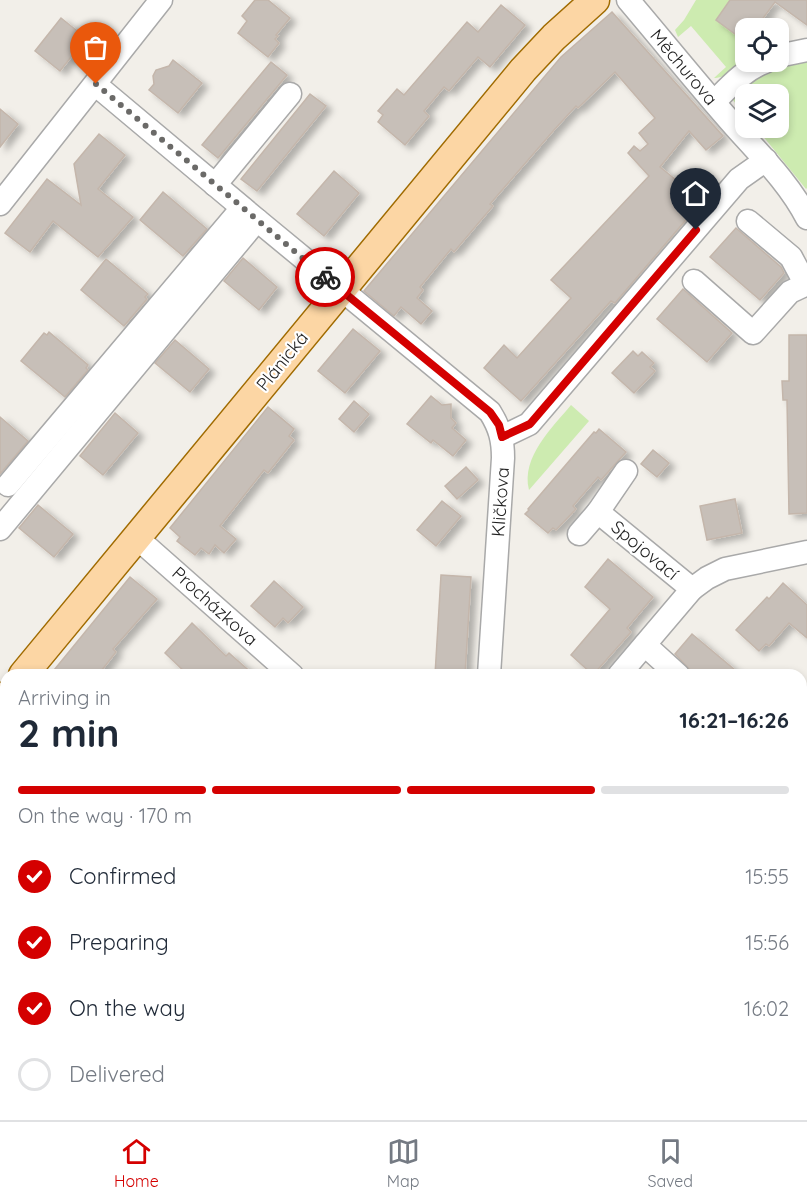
<!DOCTYPE html>
<meta charset="utf-8">
<style>
:root{--surface:#fff;--page:#f6f6f7;--text:#1f2937;--muted:#747a83;--line:#e0e1e3;--accent:#d40000}
body{margin:0;font-family:Quicksand,sans-serif;background:var(--page);color:var(--text);height:100vh;display:flex;flex-direction:column;font-size:22px;white-space:nowrap}
*{box-sizing:border-box;margin:0}
p{font-size:20px;color:var(--muted)}
.icon{flex:none;width:33px;height:33px;fill:none;stroke:currentColor;stroke-width:2;stroke-linecap:round;stroke-linejoin:round}
.map{position:relative;flex:1;overflow:hidden}
.details{position:absolute;left:0px;top:669px;width:807px;height:452px;display:flex;flex-direction:column;background:var(--surface);border-radius:18px 18px 0 0;box-shadow:0 3px 9px #0003}
.details>*{flex:none}
.buttons{position:absolute;left:735px;top:18px;display:grid;gap:12px}
.buttons a{display:grid;place-items:center;width:54px;height:54px;border-radius:12px;background:var(--surface);box-shadow:0 3px 9px #0003;font-size:30px}
.pin{position:absolute;display:grid;place-items:center;width:51px;height:51px;color:#fff;margin:-62px -26px;border-radius:50% 50% 50% 0;rotate:-45deg;box-shadow:0 0 6px #0007}
.pin .icon{rotate:45deg}
.courier{position:absolute;display:grid;place-items:center;width:60px;height:60px;margin:-30px;border:4px solid #d40000;border-radius:50%;background:#fff;color:#222;box-shadow:0 2px 8px #0007}
.head em{font-style:normal;font-weight:700}
.head div{display:flex;flex-direction:column-reverse}
.head{display:flex;align-items:center;justify-content:space-between;height:102px;padding:0 18px}
h1{font-size:39px;font-weight:700;line-height:45px}
.bar{display:grid;grid-template-columns:repeat(4,1fr);gap:9px 6px;align-content:center;height:72px;padding:0 18px}
.bar i{height:8px;border-radius:4px;background:var(--line)}
.bar .current{background:var(--accent)}
.bar p{grid-column:span 4}
ol{padding:0 18px;list-style:none}
li{display:flex;align-items:center;gap:18px;height:66px}
li p{margin-inline-start:auto}
li .icon{padding:6px;border-radius:50%;background:var(--accent);color:#fff;stroke-width:4}
li:last-child{color:var(--muted)}
li i{width:33px;height:33px;border:3px solid var(--line);border-radius:50%}
.tab-bar{display:flex;justify-content:space-around;align-items:center;height:84px;border-top:2px solid var(--line);background:var(--surface);font-size:16px;color:var(--muted)}
.tab-bar a{display:grid;justify-items:center;gap:3px}
.tab-bar .current{color:var(--accent)}
.map>svg:first-child{display:block}
</style>
<div class="map">
<svg width="807" height="1120" viewBox="0 0 807 1120">
<defs>
<filter id="shadow"><feDropShadow dx="6" dy="4" stdDeviation="3" flood-color="#0004"/></filter>
</defs>
<rect width="100%" height="100%" fill="#f2efe9"/>
<g fill="#cdebb0">
<path d="M696 0H730L716 20 743 39 745 36C745 42 747 51 745 56 742 68 725 78 714 78L726 67 691 26 678 37 675 30 684 20Z"/>
<path d="M807 60V188L806 189 758 130 761 128H778V94H746L745 116 733 100 735 90 771 64Z"/>
<path d="M571 405 589 421 529 490C521 457 552 428 571 405Z"/>
</g>
<g fill="#c7bfb8" stroke="#c4b6ab" stroke-width="1.5" filter="url(#shadow)">
<path d="M255 0H268L290 18 276 35 278 36 275 39 279 43 268 57 238 33 247 21 242 16Z"/>
<path d="M730 0H807V25L775 2 758 25 755 23 751 28H746V36L743 40 716 20Z"/>
<path d="M501 5 525 25 490 67 478 57 449 91 444 87 424 111 429 116 405 145 378 122 383 115 378 111 397 89 404 95 467 22 478 32Z"/>
<path d="M612 12 723 136 706 150 689 131 660 167 702 201 615 303 611 301 521 401 484 368 504 345 517 358 571 298 551 280 649 176 628 153 634 146 640 151 648 144 639 133 655 118 615 72 578 108 576 106 554 130 490 204 493 206 481 220 454 252 451 249 420 287 423 290 417 298 432 311 421 324 401 307 394 316 364 291 561 57Z"/>
<path d="M61 18 86 38 60 71 35 51Z"/>
<path d="M173 60 202 83 178 113 149 90 154 84 153 76 156 70 169 66Z"/>
<path d="M271 62 287 75 218 158 202 145Z"/>
<path d="M310 94 326 106 257 191 241 179Z"/>
<path d="M0 109 18 124 0 147Z"/>
<path d="M99 134 125 155 98 189 133 217 98 257 53 221 30 252 5 233 47 179 81 205 74 164Z"/>
<path d="M334 171 359 193 324 236 297 214Z"/>
<path d="M163 192 207 229 183 256 140 220Z"/>
<path d="M736 228 781 267 784 273 760 300 710 257Z"/>
<path d="M243 258 277 287 259 310 224 281Z"/>
<path d="M106 259 148 294 145 297 147 299 124 326 81 290Z"/>
<path d="M683 289 732 333 707 362 657 319Z"/>
<path d="M353 329 380 351 345 393 318 371Z"/>
<path d="M49 332 88 365 86 368 88 370 65 397 21 361 44 333 47 335Z"/>
<path d="M789 335H807V513L789 514 787 400H783L782 381H789Z"/>
<path d="M175 340 209 369 190 392 155 363Z"/>
<path d="M633 351 638 356 642 352 654 363 650 367 655 371 634 393 612 373Z"/>
<path d="M431 396 442 405 451 404V418L456 423 452 428 466 440 453 456 433 440 431 443 407 424Z"/>
<path d="M354 401 369 414 354 432 339 419Z"/>
<path d="M268 407 294 429 289 436 294 440 268 473 264 470 220 526 236 539 224 553 215 545 209 554 201 548 195 555 177 541 180 537 170 528Z"/>
<path d="M115 413 138 433 103 475 80 456Z"/>
<path d="M0 417 28 441 0 474Z"/>
<path d="M599 429 626 452 601 480 598 477 573 506 576 509 556 530 553 528 548 533 525 514 529 510 528 509 594 432 596 433Z"/>
<path d="M653 450 669 463 657 477 641 464Z"/>
<path d="M466 467 478 480 457 499 445 486Z"/>
<path d="M735 499 742 533 707 540 700 506Z"/>
<path d="M442 501 461 516 436 546 417 530Z"/>
<path d="M38 505 73 534 54 557 19 528Z"/>
<path d="M608 559 653 597 627 628 631 632 593 675 571 655 610 609 585 587Z"/>
<path d="M441 575 471 577 465 675H435Z"/>
<path d="M130 577 157 599 113 649 116 652 98 675H50Z"/>
<path d="M274 581 303 607 288 623 283 618 275 627 251 606Z"/>
<path d="M783 583 807 605V638L789 623 769 646 766 644 759 651 736 630 767 597 769 599Z"/>
<path d="M192 623 226 656 229 653 254 675H188L165 653Z"/>
<path d="M692 634 741 675H695L675 654Z"/>
</g>
<g fill="none" stroke-linecap="round" stroke-linejoin="round">
<g stroke="#a9a9a9" stroke-width="25">
<g id="minor">
<path d="M628 0C662 40 695 81 730 121 757 152 788 181 807 218"/>
<path d="M778 56 807 50"/>
<path d="M96 85 257 220 490 412C500 428 503 440 503 458L489 675"/>
<path d="M714 102C729 87 745 69 765 62"/>
<path d="M215 185 290 94"/>
<path d="M0 204 161 0"/>
<path d="M748 221 791 257 806 285"/>
<path d="M694 281 753 333 790 292 807 284"/>
<path d="M502 437 529 424 739 179 766 160"/>
<path d="M8 485 242 208"/>
<path d="M598 512 692 589"/>
<path d="M0 529 257 220"/>
<path d="M579 534 598 512 626 471"/>
<path d="M137 538 292 675"/>
<path d="M645 645 678 675"/>
<path d="M619 675 692 589 707 578 725 569 807 552"/>
<path d="M801 833 807 828"/>
<path d="M0 851 6 856"/>
<path d="M137 1114 138 1115"/>
<path d="M327 1114 333 1120"/>
<path d="M785 1114 791 1120"/>
</g>
</g>
<g stroke="#a06b00" stroke-width="31">
<g id="major">
<path d="M23 675 523 70 554 37 595 0"/>
<path d="M0 703 6 696"/>
</g>
</g>
<use href="#minor" stroke="#fff" stroke-width="22"/>
<use href="#major" stroke="#fcd6a4" stroke-width="28"/>
</g>
<g fill="none" stroke-linecap="round" stroke-linejoin="round">
<path stroke="#6b6a68" stroke-width="6" stroke-dasharray="0 10.8" d="M96 84 325 277"/>
<path stroke="#d40000" stroke-width="8" d="M325 277 490 412 499 425 502 437 530 424 696 230"/>
</g>
<g text-anchor="middle" dominant-baseline="central" stroke-width="4.5" stroke-linejoin="round" paint-order="stroke">
<g font-size="18" fill="#222" stroke="#fff">
<text transform="translate(684 67) rotate(50)">Měchurova</text>
<text transform="translate(282 361) rotate(-51)">Plánická</text>
<text transform="translate(500 502) rotate(-86)">Kličkova</text>
<text transform="translate(645 550) rotate(40)">Spojovací</text>
<text transform="translate(215 606) rotate(42)">Procházkova</text>
</g>
</g>
</svg>
<div class="buttons">
<a><svg class="icon" aria-label="locate" viewBox="0 0 24 24"><circle cx="12" cy="12" r="6"/><path d="M12 2v4M12 18v4M2 12h4M18 12h4"/></svg></a>
<a><svg class="icon" aria-label="layers" viewBox="0 0 24 24"><path d="M12 4l9 5-9 5-9-5zM3 14l9 5 9-5"/></svg></a>
</div>
<div class="pin" style="left:96px;top:84px;background:#ea580c"><svg class="icon" aria-label="bag" viewBox="0 0 24 24"><path d="M5 8h14l-1 12H6zM9 8a3 3 0 0 1 6 0"/></svg></div>
<div class="pin" style="left:696px;top:230px;background:#1f2937"><svg class="icon" aria-label="home" viewBox="0 0 24 24"><path d="M3 11l9-7 9 7M6 9v11h12V9"/></svg></div>
<div class="courier" style="left:325px;top:277px"><svg class="icon" aria-label="bike" viewBox="0 0 24 24"><circle cx="6" cy="16" r="4"/><circle cx="18" cy="16" r="4"/><path d="M6 16l4-8h5l3 8M10 8l3 8H6M13 5h3"/></svg></div>
<section class="details">
<div class="head"><div><h1>2 min</h1><p>Arriving in</p></div><em>16:21–16:26</em></div>
<div class="bar"><i class="current"></i><i class="current"></i><i class="current"></i><i></i><p>On the way · 170 m</p></div>
<ol>
<li><svg class="icon" aria-label="check" viewBox="0 0 24 24"><path d="M5 12l5 5 9-10"/></svg>Confirmed<p>15:55</p></li>
<li><svg class="icon" aria-label="check" viewBox="0 0 24 24"><path d="M5 12l5 5 9-10"/></svg>Preparing<p>15:56</p></li>
<li><svg class="icon" aria-label="check" viewBox="0 0 24 24"><path d="M5 12l5 5 9-10"/></svg>On the way<p>16:02</p></li>
<li><i></i>Delivered</li>
</ol>
</section>
</div>
<nav class="tab-bar">
<a class="current"><svg class="icon" aria-label="home" viewBox="0 0 24 24"><path d="M3 11l9-7 9 7M6 9v11h12V9"/></svg>Home</a>
<a><svg class="icon" aria-label="map" viewBox="0 0 24 24"><path d="M3 6l6-2 6 2 6-2v14l-6 2-6-2-6 2zM9 4v14M15 6v14"/></svg>Map</a>
<a><svg class="icon" aria-label="saved" viewBox="0 0 24 24"><path d="M7 4h10v16l-5-4-5 4z"/></svg>Saved</a>
</nav>
